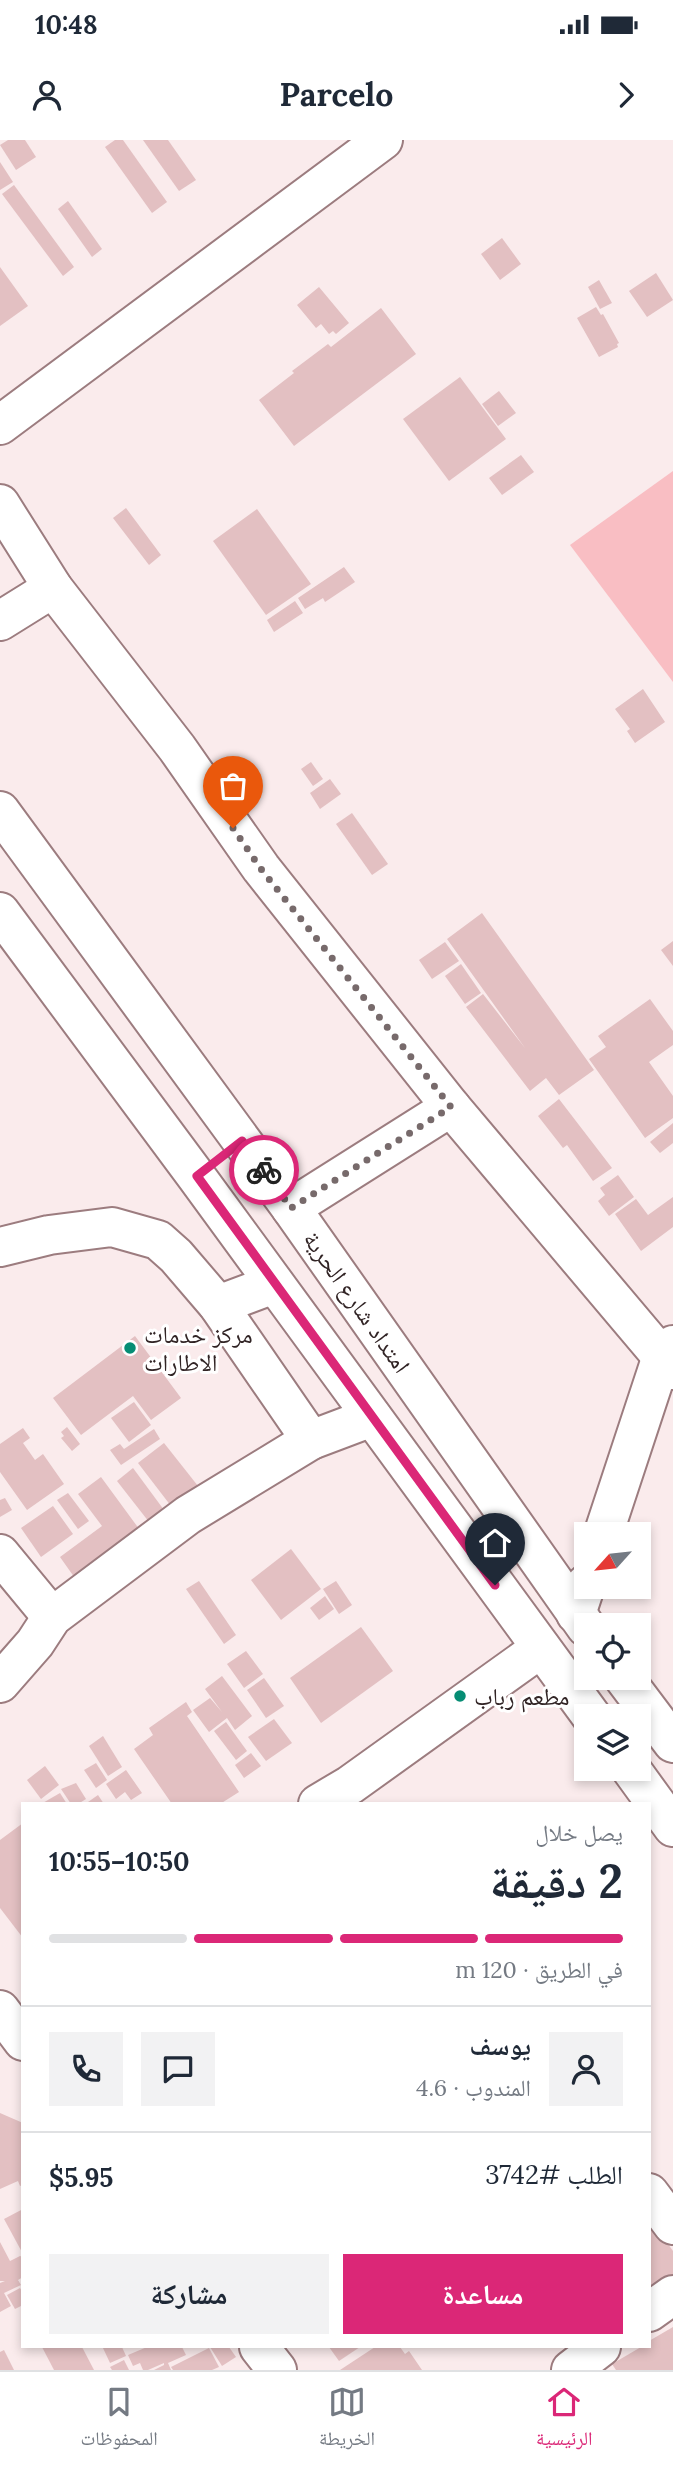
<!DOCTYPE html>
<html lang="ar">
<meta charset="utf-8">
<style>
:root{--surface:#fff;--page:#f2f2f3;--text:#1f2937;--muted:#747a83;--line:#e0e1e3;--accent:#db2777}
body{margin:0;font-family:Lora,"Noto Naskh Arabic",serif;background:var(--page);color:var(--text);direction:rtl;height:100vh;display:flex;flex-direction:column;font-size:26px;white-space:nowrap}
*{box-sizing:border-box;margin:0}
p{font-size:23px;color:var(--muted)}
.icon{flex:none;width:38px;height:38px;fill:none;stroke:currentColor;stroke-width:2;stroke-linecap:round;stroke-linejoin:round}
.map{position:relative;flex:1;overflow:hidden;direction:ltr}
.panel{position:absolute;left:21px;top:1662px;width:630px;height:546px;display:flex;flex-direction:column;background:var(--surface);border-radius:0px;box-shadow:0 4px 10px #0003;direction:rtl}
.panel>*{flex:none}
.needle{width:46px;rotate:243deg}
.buttons{position:absolute;left:574px;top:1382px;display:grid;gap:14px}
.buttons a{display:grid;place-items:center;width:77px;height:77px;border-radius:0px;background:var(--surface);box-shadow:0 4px 10px #0003;font-size:35px}
.pin{position:absolute;display:grid;place-items:center;width:60px;height:60px;color:#fff;margin:-72px -30px;border-radius:50% 50% 50% 0;rotate:-45deg;box-shadow:0 0 7px #0007}
.pin .icon{rotate:45deg}
.courier{position:absolute;display:grid;place-items:center;width:70px;height:70px;margin:-35px;border:5px solid #db2777;border-radius:50%;background:#fff;color:#222;box-shadow:0 2px 9px #0007}
.overview em{font-style:normal;font-weight:700}
.overview div{display:flex;flex-direction:column-reverse}
.overview{display:flex;align-items:center;justify-content:space-between;height:119px;padding:0 28px}
h1{font-size:46px;font-weight:700;line-height:52px}
.bar{display:grid;grid-template-columns:repeat(4,1fr);gap:10px 7px;align-content:center;height:84px;padding:0 28px}
.bar i{height:9px;border-radius:5px;background:var(--line)}
.bar .current{background:var(--accent)}
.bar p{grid-column:span 4}
.line{display:flex;align-items:center;gap:18px;padding:0 28px;border-top:2px solid var(--line)}
.line div{flex:1}
.round{display:grid;place-items:center;flex:none;width:74px;height:74px;border-radius:0px;background:var(--page)}
.primary-button{display:flex;gap:14px;margin-top:auto;padding:14px 28px}
.primary-button a{flex:1;height:80px;border-radius:0px;background:var(--accent);color:#fff;font-size:28px;font-weight:700;line-height:80px;text-align:center}
.primary-button a+a{background:var(--page);color:var(--text)}
.status{display:flex;justify-content:space-between;align-items:center;height:49px;padding:0 35px;background:var(--surface);direction:ltr}
.status svg{height:19px;fill:currentColor}
header{display:flex;justify-content:space-between;align-items:center;height:91px;padding:0 28px;background:var(--surface);font-size:32px;font-weight:700}
.dock{display:flex;justify-content:space-around;align-items:center;height:98px;border-top:2px solid var(--line);background:var(--surface);font-size:19px;color:var(--muted)}
.dock a{display:grid;justify-items:center;gap:4px}
.dock .current{color:var(--accent)}
.map>svg:first-child{display:block}
</style>
<div class="status"><b>10:48</b><svg viewBox="0 0 49 12"><path d="M0 12V9h3v3zM5 12V6h3v6zM10 12V3h3v9zM15 12V0h3v12zM26 1h20v11H26zM47 4h2v5h-2z"/></svg></div>
<header><svg class="icon" aria-label="forward" viewBox="0 0 24 24"><path d="M9 5l7 7-7 7"/></svg>Parcelo<svg class="icon" aria-label="person" viewBox="0 0 24 24"><circle cx="12" cy="8" r="4"/><path d="M4 21q1-7 8-7t8 7"/></svg></header>
<div class="map">
<svg width="673" height="2230" viewBox="0 0 673 2230">
<rect width="100%" height="100%" fill="#faebec"/>
<path fill="#f9bec3" d="M673 331V542L570 405Z"/>
<g fill="#e3c0c2">
<path d="M8 0H25L36 17 16 30 0 5Z"/>
<path d="M115 0H123L167 62 152 73 105 7Z"/>
<path d="M143 0H168L196 40 179 51Z"/>
<path d="M0 22 13 42 0 50Z"/>
<path d="M14 45 74 127 63 136 2 54Z"/>
<path d="M68 61 102 109 92 117 58 69Z"/>
<path d="M502 98 521 124 500 140 481 114Z"/>
<path d="M0 127 28 166 0 186Z"/>
<path d="M656 133 673 160 647 177 629 151Z"/>
<path d="M599 140 612 163 600 169 588 147Z"/>
<path d="M319 147 349 183 336 194 333 191 329 194 321 184 316 188 297 165Z"/>
<path d="M596 167 601 175 603 174 619 203 617 204 618 207 599 217 577 178Z"/>
<path d="M381 168 416 214 294 306 259 260 294 233 292 231 328 204 331 207Z"/>
<path d="M460 237 506 299 449 341 403 279Z"/>
<path d="M499 251 516 273 498 286 482 264Z"/>
<path d="M521 315 534 332 502 355 489 338Z"/>
<path d="M126 368 161 415 149 425 113 378Z"/>
<path d="M257 369 311 444 266 475 213 401Z"/>
<path d="M344 427 355 442 325 462 323 458 305 469 298 458Z"/>
<path d="M295 461 303 473 274 492 267 480Z"/>
<path d="M643 549 665 582 635 603 627 591 630 589 615 569Z"/>
<path d="M311 622 323 639 313 646 301 629Z"/>
<path d="M330 639 341 654 320 669 310 653Z"/>
<path d="M352 673 388 724 372 735 336 684Z"/>
<path d="M482 773 594 930 559 955 546 938 530 951 466 867 483 854 525 908 447 799Z"/>
<path d="M673 801V826L661 810Z"/>
<path d="M445 802 459 821 432 839 419 820Z"/>
<path d="M461 824 481 853 465 864 445 836Z"/>
<path d="M650 859 673 891V905L649 922 673 956V978L645 998 589 919 606 907 598 896Z"/>
<path d="M559 959 612 1028 593 1041 567 1005 563 1008 538 976Z"/>
<path d="M673 983V1003L660 1013 650 1002Z"/>
<path d="M618 1035 634 1057 609 1076 598 1061 605 1055 600 1048Z"/>
<path d="M673 1057V1087L641 1111 615 1074 636 1059 648 1075Z"/>
<path d="M135 1196 181 1258 151 1280 133 1256 81 1295 53 1258Z"/>
<path d="M134 1262 151 1285 129 1302 111 1278Z"/>
<path d="M67 1287 80 1304 72 1311 61 1298 64 1296 61 1292Z"/>
<path d="M23 1288 30 1298 23 1303 35 1320 43 1314 64 1344 27 1370 0 1332V1304Z"/>
<path d="M154 1289 160 1299 121 1325 110 1310 120 1304 124 1309Z"/>
<path d="M164 1303 198 1346 171 1366 138 1323Z"/>
<path d="M133 1328 164 1370 149 1382 117 1341Z"/>
<path d="M101 1337 145 1397 77 1441 60 1417 102 1386 78 1354Z"/>
<path d="M68 1353 89 1381 78 1389 57 1360Z"/>
<path d="M5 1358 12 1370 0 1377V1360Z"/>
<path d="M53 1366 73 1394 41 1417 21 1388Z"/>
<path d="M291 1409 321 1449 281 1480 251 1440Z"/>
<path d="M199 1441 236 1495 224 1504 186 1449Z"/>
<path d="M336 1441 352 1465 339 1474 323 1449Z"/>
<path d="M325 1456 334 1469 319 1480 310 1468Z"/>
<path d="M361 1487 393 1531 321 1583 290 1538Z"/>
<path d="M246 1511 263 1534 244 1548 227 1524Z"/>
<path d="M222 1536 252 1576 235 1590 227 1578 209 1592 193 1570 210 1558 222 1572 205 1549Z"/>
<path d="M264 1538 284 1566 266 1578 247 1550Z"/>
<path d="M186 1562 192 1572 187 1576 239 1652 220 1664H172L134 1609 153 1595 149 1588Z"/>
<path d="M274 1579 292 1603 266 1621 248 1597Z"/>
<path d="M226 1582 247 1611 236 1620 214 1591Z"/>
<path d="M103 1596 122 1627 108 1636 89 1606Z"/>
<path d="M251 1613 261 1626 244 1638 235 1625Z"/>
<path d="M96 1623 107 1640 96 1648 84 1630Z"/>
<path d="M45 1626 59 1645 41 1659 27 1640Z"/>
<path d="M126 1630 142 1653 131 1660 125 1652 116 1659 106 1644Z"/>
<path d="M76 1643 86 1659 78 1664H71L61 1649Z"/>
<path d="M60 1653 67 1664H41Z"/>
<path d="M98 1655 104 1664H89L88 1662Z"/>
<path d="M23 1683V1798L0 1768V1700Z"/>
<path d="M0 1973 23 1983V2045L20 2046 18 2041 0 2049Z"/>
<path d="M23 2069V2114L4 2079Z"/>
<path d="M653 2083 673 2111V2138L649 2155V2086Z"/>
<path d="M0 2102 10 2121 20 2116 23 2117V2137L18 2140 21 2145 4 2153 11 2166 0 2172V2143L5 2141H0Z"/>
<path d="M20 2148 23 2153V2165L15 2169 7 2155Z"/>
<path d="M673 2187V2230H616L612 2224 641 2207H649V2201Z"/>
<path d="M42 2207H82L94 2230H54Z"/>
<path d="M122 2207 126 2216 110 2223 103 2208Z"/>
<path d="M147 2207H182L186 2215 168 2223 171 2230H154L164 2225V2223L148 2230H143L140 2223 133 2226 128 2215Z"/>
<path d="M210 2207H229L236 2217 222 2226Z"/>
<path d="M329 2207H360L339 2221Z"/>
<path d="M375 2207H400L405 2214 409 2211 422 2230H340Z"/>
<path d="M209 2208 219 2227 212 2230H173L171 2227Z"/>
<path d="M4 2210 14 2230H0V2212Z"/>
<path d="M124 2220 129 2230H112L110 2227Z"/>
</g>
<g fill="none" stroke-linecap="round" stroke-linejoin="round">
<g stroke="#9c7c7f" stroke-width="42">
<g id="minor">
<path d="M0 285 383 0"/>
<path d="M0 364 53 448 177 608 261 728 451 967 673 1230"/>
<path d="M0 481 53 448"/>
<path d="M291 1068 451 967"/>
<path d="M0 1107 49 1095 112 1087 158 1100 176 1116 218 1165 311 1300 188 1375 52 1477 35 1503 0 1543"/>
<path d="M218 1165 274 1144"/>
<path d="M311 1300 372 1277"/>
<path d="M603 1395 662 1216 673 1205"/>
<path d="M0 1414 52 1477"/>
<path d="M576 1474 586 1444"/>
<path d="M318 1664 350 1645 541 1508"/>
<path d="M0 1870 23 1901"/>
<path d="M649 2053 673 2085"/>
<path d="M649 2172 673 2155"/>
<path d="M259 2207 277 2230"/>
<path d="M571 2230 601 2207"/>
</g>
</g>
<g stroke="#9c7c7f" stroke-width="42">
<g id="major">
<path d="M0 671 291 1068 586 1487"/>
<path d="M0 772 196 1036 592 1577"/>
<path d="M624 1538 673 1603"/>
<path d="M631 1629 673 1687"/>
</g>
</g>
<use href="#minor" stroke="#fff" stroke-width="38"/>
<use href="#major" stroke="#fff" stroke-width="38"/>
</g>
<g fill="none" stroke-linecap="round" stroke-linejoin="round">
<path stroke="#776a6b" stroke-width="7" stroke-dasharray="0 12.6" d="M233 688 261 729 451 967 291 1068 264 1030"/>
<path stroke="#db2777" stroke-width="9" d="M264 1030 242 1001 197 1036 495 1445"/>
</g>
<g fill="#068d74" stroke="#fff" stroke-width="2.5">
<circle cx="130" cy="1208" r="7"/>
<circle cx="460" cy="1556" r="7"/>
</g>
<g text-anchor="middle" dominant-baseline="central" stroke-width="6" stroke-linejoin="round" paint-order="stroke">
<g font-size="24" fill="#312425" stroke="#fff">
<text transform="translate(357 1162) rotate(55)">امتداد شارع الحرية</text>
</g>
<g font-size="24" fill="#312425" stroke="#fff" text-anchor="start">
<text x="144" y="1194">مركز خدمات<tspan x="144" dy="28">الاطارات</tspan></text>
<text x="474" y="1556">مطعم رباب</text>
</g>
</g>
</svg>
<div class="buttons">
<a><svg class="needle" viewBox="-14 -14 28 28"><path d="M0-13l5 13h-10z" fill="#e53935"/><path d="M0 13l5-13h-10z" fill="#747a83"/></svg></a>
<a><svg class="icon" aria-label="locate" viewBox="0 0 24 24"><circle cx="12" cy="12" r="6"/><path d="M12 2v4M12 18v4M2 12h4M18 12h4"/></svg></a>
<a><svg class="icon" aria-label="layers" viewBox="0 0 24 24"><path d="M12 4l9 5-9 5-9-5zM3 14l9 5 9-5"/></svg></a>
</div>
<div class="pin" style="left:233px;top:688px;background:#ea580c"><svg class="icon" aria-label="bag" viewBox="0 0 24 24"><path d="M5 8h14l-1 12H6zM9 8a3 3 0 0 1 6 0"/></svg></div>
<div class="pin" style="left:495px;top:1445px;background:#1f2937"><svg class="icon" aria-label="home" viewBox="0 0 24 24"><path d="M3 11l9-7 9 7M6 9v11h12V9"/></svg></div>
<div class="courier" style="left:264px;top:1030px"><svg class="icon" aria-label="bike" viewBox="0 0 24 24"><circle cx="6" cy="16" r="4"/><circle cx="18" cy="16" r="4"/><path d="M6 16l4-8h5l3 8M10 8l3 8H6M13 5h3"/></svg></div>
<section class="panel">
<div class="overview"><div><h1>2 دقيقة</h1><p>يصل خلال</p></div><em>10:50–10:55</em></div>
<div class="bar"><i class="current"></i><i class="current"></i><i class="current"></i><i></i><p>في الطريق · 120 m</p></div>
<div class="line" style="height:126px"><a class="round"><svg class="icon" aria-label="person" viewBox="0 0 24 24"><circle cx="12" cy="8" r="4"/><path d="M4 21q1-7 8-7t8 7"/></svg></a><div><b>يوسف</b><p>المندوب · 4.6</p></div><a class="round"><svg class="icon" aria-label="chat" viewBox="0 0 24 24"><path d="M4 5h16v11H9l-5 4z"/></svg></a><a class="round"><svg class="icon" aria-label="phone" viewBox="0 0 24 24"><path d="M5 4h4l2 5-3 2q2 4 5 5l2-3 5 2v4C11 20 4 13 5 4z"/></svg></a></div>
<div class="line" style="height:91px"><div>الطلب #3742</div><b>$5.95</b></div>
<div class="primary-button"><a>مساعدة</a><a>مشاركة</a></div>
</section>
</div>
<nav class="dock">
<a class="current"><svg class="icon" aria-label="home" viewBox="0 0 24 24"><path d="M3 11l9-7 9 7M6 9v11h12V9"/></svg>الرئيسية</a>
<a><svg class="icon" aria-label="map" viewBox="0 0 24 24"><path d="M3 6l6-2 6 2 6-2v14l-6 2-6-2-6 2zM9 4v14M15 6v14"/></svg>الخريطة</a>
<a><svg class="icon" aria-label="saved" viewBox="0 0 24 24"><path d="M7 4h10v16l-5-4-5 4z"/></svg>المحفوظات</a>
</nav>
